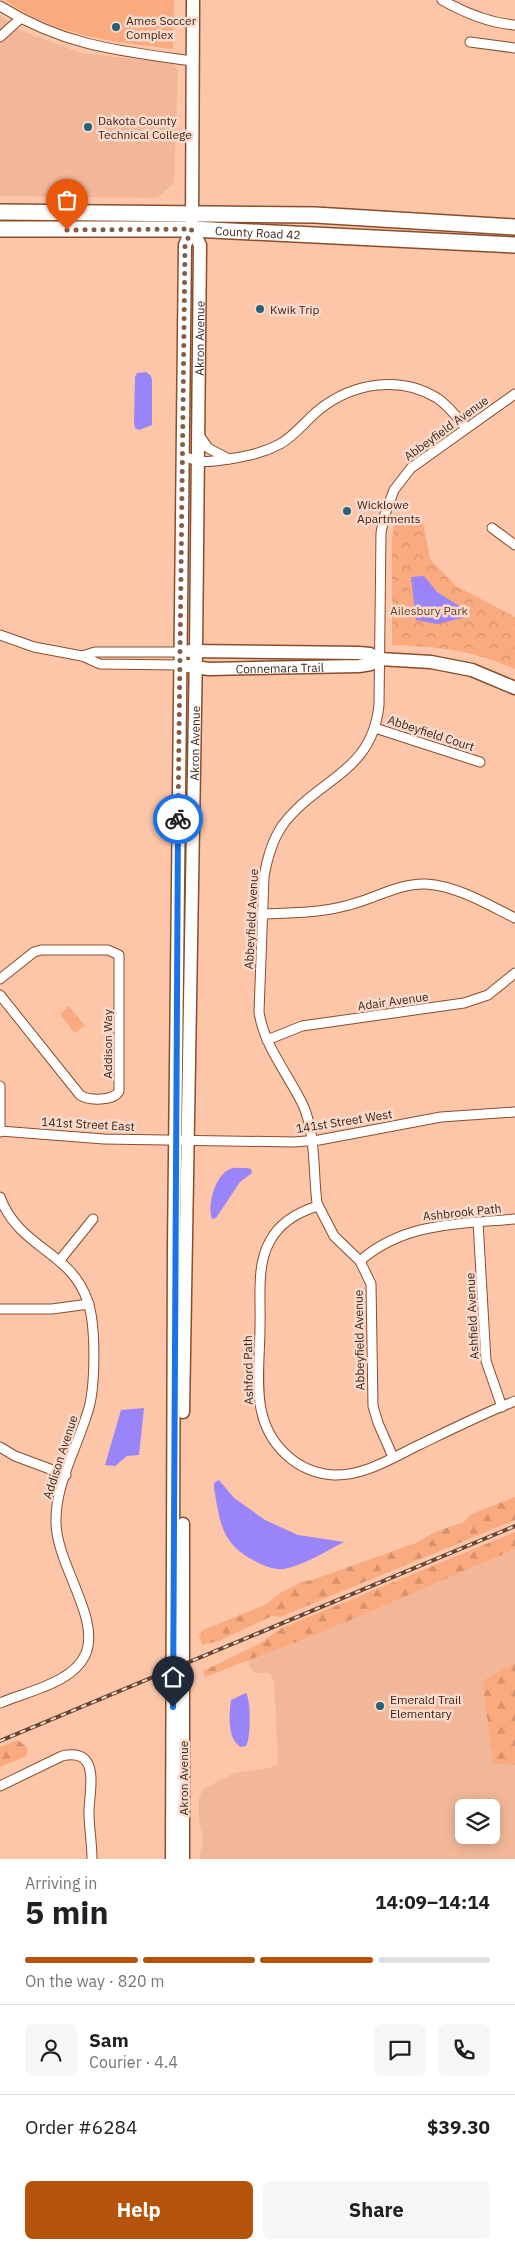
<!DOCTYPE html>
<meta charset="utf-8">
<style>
:root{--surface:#fff;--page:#f6f6f6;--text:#202124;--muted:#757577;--line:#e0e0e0;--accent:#b45309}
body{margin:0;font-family:"IBM Plex Sans",sans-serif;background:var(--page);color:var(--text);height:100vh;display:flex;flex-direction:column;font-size:19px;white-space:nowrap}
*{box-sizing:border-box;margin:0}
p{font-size:16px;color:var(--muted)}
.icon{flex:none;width:28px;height:28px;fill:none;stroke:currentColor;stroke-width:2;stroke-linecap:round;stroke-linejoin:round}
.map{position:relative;height:1859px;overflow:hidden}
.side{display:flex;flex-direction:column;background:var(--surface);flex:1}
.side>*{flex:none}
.fabs{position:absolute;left:455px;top:1799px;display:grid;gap:10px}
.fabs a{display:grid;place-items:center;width:45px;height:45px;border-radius:8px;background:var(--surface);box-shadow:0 2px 12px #0003;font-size:25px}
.pin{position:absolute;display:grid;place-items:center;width:42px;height:42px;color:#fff;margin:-51px -21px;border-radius:50% 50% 50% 0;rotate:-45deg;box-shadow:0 0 5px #0007}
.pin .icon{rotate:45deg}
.courier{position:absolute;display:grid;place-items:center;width:50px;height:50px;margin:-25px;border:4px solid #1a73e8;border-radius:50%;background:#fff;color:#222;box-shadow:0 1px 6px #0007}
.headline em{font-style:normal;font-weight:800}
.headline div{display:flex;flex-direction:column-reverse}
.headline{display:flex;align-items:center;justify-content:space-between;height:85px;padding:0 25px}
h1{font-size:32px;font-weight:800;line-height:38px}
.bar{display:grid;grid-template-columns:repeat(4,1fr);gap:8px 5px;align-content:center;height:60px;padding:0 25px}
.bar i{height:6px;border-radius:4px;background:var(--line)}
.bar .current{background:var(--accent)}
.bar p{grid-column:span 4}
.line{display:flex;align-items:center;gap:12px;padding:0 25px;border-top:1px solid var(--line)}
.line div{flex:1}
.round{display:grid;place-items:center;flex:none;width:52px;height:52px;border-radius:8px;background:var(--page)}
.button{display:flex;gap:10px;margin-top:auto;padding:10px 25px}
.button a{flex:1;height:58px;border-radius:8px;background:var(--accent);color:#fff;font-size:20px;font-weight:800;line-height:58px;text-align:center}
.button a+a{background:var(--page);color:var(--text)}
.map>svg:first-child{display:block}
</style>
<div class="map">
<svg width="515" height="1859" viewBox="0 0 515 1859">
<defs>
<pattern id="forest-firs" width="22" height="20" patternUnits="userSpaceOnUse" patternTransform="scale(1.25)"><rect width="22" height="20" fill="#f9aa7e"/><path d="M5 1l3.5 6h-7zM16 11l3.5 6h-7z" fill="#d6926c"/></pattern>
<pattern id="park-crowns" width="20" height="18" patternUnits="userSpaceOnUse" patternTransform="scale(1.25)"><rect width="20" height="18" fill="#f9aa7e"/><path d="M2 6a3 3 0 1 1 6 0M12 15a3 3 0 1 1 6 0" fill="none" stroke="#d6926c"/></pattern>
</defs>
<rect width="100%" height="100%" fill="#fdc6a9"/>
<g fill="#f2b798" fill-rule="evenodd">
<path d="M0 15 20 30 81 53 172 63 178 70 174 183 157 198 0 196Z"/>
<path d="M515 1549V1663L485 1679 483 1686 493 1764 515 1765V1859H199L203 1840 199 1820V1798L203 1789 234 1773 269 1768 278 1764 274 1681 269 1673H255L249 1666 248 1659 326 1630ZM464 1808H491V1835H464Z"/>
</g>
<path fill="#f9aa7e" d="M5 0H174L173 49C115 42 54 36 5 0Z"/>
<g fill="url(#forest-firs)">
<path d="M515 1497V1520L280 1617 272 1616 219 1641 202 1645 199 1636 203 1630 267 1604 280 1593 301 1582 312 1580 416 1543 435 1532 464 1522 471 1514Z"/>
<path d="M515 1532V1549L327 1630 205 1677 203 1671 259 1644 282 1628Z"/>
<path d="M515 1663V1765L493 1764 483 1686 485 1679Z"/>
<path d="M18 1740 28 1748 26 1756 0 1767V1747Z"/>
</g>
<g fill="url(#park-crowns)">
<path d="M395 514 422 518 430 559 456 586 515 617V669C475 651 436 646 392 645V541Z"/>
<path d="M69 1006 85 1026 75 1033 60 1014Z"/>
</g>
<g fill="#9984f9">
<path d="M146 372 151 376 152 380V425L139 430 135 428 134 423 135 377 137 373Z"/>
<path d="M424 576 437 592 464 609 463 618 437 624 416 620 411 577Z"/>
<path d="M246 1168 251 1169 252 1173 240 1182 216 1218 212 1219C207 1205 215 1175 230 1169 235 1167 241 1168 246 1168Z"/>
<path d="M144 1408 139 1455 127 1456 115 1466 105 1465 121 1410Z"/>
<path d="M219 1480 234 1498 265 1520 298 1535 344 1542C326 1551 305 1565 284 1569 274 1570 264 1566 255 1561 221 1544 220 1522 214 1488V1483Z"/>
<path d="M246 1693C251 1700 251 1738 246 1746L241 1747C227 1740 229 1714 231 1700Z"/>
</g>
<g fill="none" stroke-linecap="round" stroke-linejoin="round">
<g stroke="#884e2b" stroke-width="11">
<g id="street">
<path d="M442 0C465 13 488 23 515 25"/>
<path d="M0 6C64 46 120 51 192 61"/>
<path d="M0 37 21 18"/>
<path d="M470 42 515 48"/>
<path d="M199 435 208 448 229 459"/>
<path d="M182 455C200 464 210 462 229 459 248 456 263 453 280 444 296 435 306 420 320 409 353 383 400 375 437 398 449 406 457 417 466 428"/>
<path d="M492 528 515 545"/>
<path d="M0 635 34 647 82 656 100 664 180 665"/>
<path d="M82 656 95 652H180"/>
<path d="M375 728 480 762"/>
<path d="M261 914C291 913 320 913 349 905 374 899 399 883 426 884 457 886 487 904 515 918"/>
<path d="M0 979 34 952 41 950H108L119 955V1091C114 1101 89 1101 80 1095L0 995"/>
<path d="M267 1040 302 1026 464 1003 488 995 515 973"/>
<path d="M0 1086V1132"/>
<path d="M0 1131 104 1139 294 1142 319 1140 441 1117 515 1112"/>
<path d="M0 1197C20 1250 71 1250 88 1302 96 1326 96 1390 87 1414 76 1450 55 1485 56 1523 57 1565 100 1618 86 1653 74 1683 28 1691 0 1703"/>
<path d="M318 1206C298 1212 280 1222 270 1241 256 1265 261 1299 260 1326 260 1353 256 1383 261 1409 268 1445 297 1473 334 1475 364 1476 392 1458 419 1445 450 1430 482 1414 515 1401"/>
<path d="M478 1222 486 1361 502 1407"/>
<path d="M60 1260 93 1219"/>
<path d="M360 1261C404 1222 460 1224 515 1219"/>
<path d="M0 1309H52L89 1304"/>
<path d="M0 1447 15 1456 66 1475"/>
<path d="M393 1457 378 1423 373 1406 371 1284 360 1261 334 1236 317 1203C313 1172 316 1134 303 1105 288 1074 264 1046 259 1012L264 877C267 859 272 841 282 826 317 778 372 774 379 705L381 533 384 517 394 490 411 468 515 394"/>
<path d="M0 1786 62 1756C102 1747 89 1791 89 1812 89 1828 92 1843 92 1859"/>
</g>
</g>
<g stroke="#884e2b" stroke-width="15">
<g id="secondary">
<path d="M189 651 359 653 370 654 379 659 431 662 472 670 515 688"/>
<path id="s1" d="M188 666 209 669 359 666 371 664 379 659"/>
<path id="s2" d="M183 1412 196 651 200 245 192 229"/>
<path d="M183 1524V1859"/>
<path d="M172 1859 174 1249 185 245 192 229 193 0"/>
</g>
</g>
<g stroke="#884e2b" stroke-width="18">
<g id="highway">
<path d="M0 212 315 215 515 227"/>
<path id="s3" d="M0 229H192L515 245"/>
</g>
</g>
<use href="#street" stroke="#fff" stroke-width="9"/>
<use href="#secondary" stroke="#fff" stroke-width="12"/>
<use href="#highway" stroke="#fff" stroke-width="15"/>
<g stroke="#664634" stroke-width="4">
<path id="rail" d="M0 1741 515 1526"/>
</g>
<use href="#rail" stroke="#f7dacc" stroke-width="2" stroke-dasharray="5.5" stroke-linecap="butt"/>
</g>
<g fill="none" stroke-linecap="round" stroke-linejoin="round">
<path stroke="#825e4a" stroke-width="5" stroke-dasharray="0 9" d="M67 230 192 229 185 245 178 819"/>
<path stroke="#1a73e8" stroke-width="6" d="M173 1707 178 819"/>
</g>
<g fill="#266079" stroke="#f7dacc" stroke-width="2">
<circle cx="116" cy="27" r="5"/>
<circle cx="88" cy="127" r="5"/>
<circle cx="260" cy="309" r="5"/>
<circle cx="347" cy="511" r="5"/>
<circle cx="380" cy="1706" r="5"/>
</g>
<g text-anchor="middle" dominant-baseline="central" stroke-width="5" stroke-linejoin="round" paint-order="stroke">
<g font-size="12" fill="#402617" stroke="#f7dacc" text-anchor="start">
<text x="126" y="20">Ames Soccer<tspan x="126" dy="14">Complex</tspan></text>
<text x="98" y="120">Dakota County<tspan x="98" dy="14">Technical College</tspan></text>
<text x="270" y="309">Kwik Trip</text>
<text x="357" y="504">Wicklowe<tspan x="357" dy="14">Apartments</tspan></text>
<text x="390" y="1699">Emerald Trail<tspan x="390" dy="14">Elementary</tspan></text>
</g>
<g font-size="12" fill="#402617" stroke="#f7dacc">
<text stroke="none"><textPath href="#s3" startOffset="258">County Road 42</textPath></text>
<text stroke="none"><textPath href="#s2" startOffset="1074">Akron Avenue</textPath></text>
<text transform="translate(446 428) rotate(-36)">Abbeyfield Avenue</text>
<text stroke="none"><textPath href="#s1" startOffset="92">Connemara Trail</textPath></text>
<text transform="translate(431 733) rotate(18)">Abbeyfield Court</text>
<text stroke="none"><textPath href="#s2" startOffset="669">Akron Avenue</textPath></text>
<text transform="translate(251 919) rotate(-87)">Abbeyfield Avenue</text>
<text transform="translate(393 1001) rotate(-8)">Adair Avenue</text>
<text transform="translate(107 1044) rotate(-90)">Addison Way</text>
<text transform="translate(344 1121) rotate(-9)">141st Street West</text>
<text transform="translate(88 1124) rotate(3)">141st Street East</text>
<text transform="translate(462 1212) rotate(-6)">Ashbrook Path</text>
<text transform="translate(472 1316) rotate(-93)">Ashfield Avenue</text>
<text transform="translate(359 1340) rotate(-91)">Abbeyfield Avenue</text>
<text transform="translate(248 1370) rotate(-91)">Ashford Path</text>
<text transform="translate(60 1457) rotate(-72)">Addison Avenue</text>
<text transform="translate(183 1778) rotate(-90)">Akron Avenue</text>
</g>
<g font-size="12" fill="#704024" stroke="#f7dacc">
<text x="429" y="610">Ailesbury Park</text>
</g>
</g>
</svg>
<div class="fabs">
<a><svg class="icon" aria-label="layers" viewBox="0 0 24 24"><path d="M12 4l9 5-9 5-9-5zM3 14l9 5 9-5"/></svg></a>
</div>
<div class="pin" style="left:67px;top:230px;background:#ea580c"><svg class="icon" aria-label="bag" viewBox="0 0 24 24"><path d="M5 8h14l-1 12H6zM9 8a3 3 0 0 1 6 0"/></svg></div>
<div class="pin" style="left:173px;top:1707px;background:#1f2937"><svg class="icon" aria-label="home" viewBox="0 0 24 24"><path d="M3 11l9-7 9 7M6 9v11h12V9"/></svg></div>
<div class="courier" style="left:178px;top:819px"><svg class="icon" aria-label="bike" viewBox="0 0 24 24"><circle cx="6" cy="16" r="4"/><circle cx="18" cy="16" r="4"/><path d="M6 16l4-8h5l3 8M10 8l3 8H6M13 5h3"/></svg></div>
</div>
<section class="side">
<div class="headline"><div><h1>5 min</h1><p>Arriving in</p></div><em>14:09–14:14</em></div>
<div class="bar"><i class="current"></i><i class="current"></i><i class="current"></i><i></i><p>On the way · 820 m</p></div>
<div class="line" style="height:90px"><a class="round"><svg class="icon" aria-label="person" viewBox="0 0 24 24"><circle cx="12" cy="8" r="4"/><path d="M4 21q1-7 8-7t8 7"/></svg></a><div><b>Sam</b><p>Courier · 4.4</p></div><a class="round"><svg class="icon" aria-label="chat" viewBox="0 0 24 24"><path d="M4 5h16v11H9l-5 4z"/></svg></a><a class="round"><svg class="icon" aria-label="phone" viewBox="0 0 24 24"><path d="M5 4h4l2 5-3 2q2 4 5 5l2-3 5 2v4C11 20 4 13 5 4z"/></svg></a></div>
<div class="line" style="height:65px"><div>Order #6284</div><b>$39.30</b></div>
<div class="button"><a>Help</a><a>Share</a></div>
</section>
